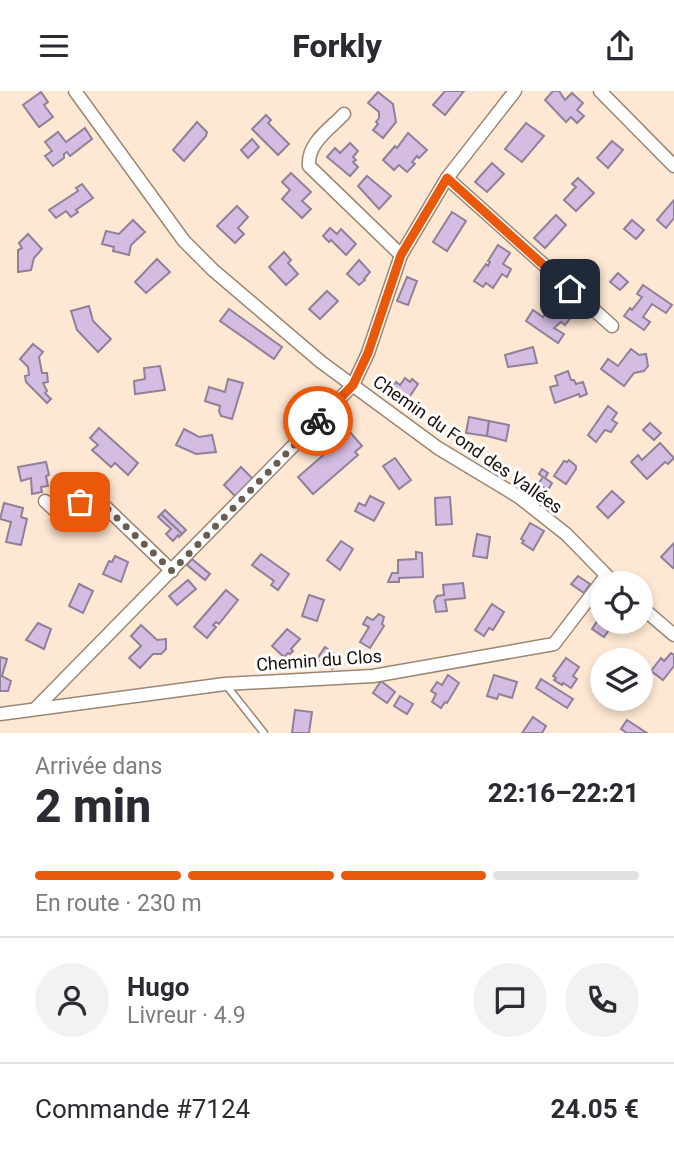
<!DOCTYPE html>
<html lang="fr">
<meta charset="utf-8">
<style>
:root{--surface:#fff;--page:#f2f2f3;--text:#2b2b33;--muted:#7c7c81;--line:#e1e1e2;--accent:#ea580c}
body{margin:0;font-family:Roboto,sans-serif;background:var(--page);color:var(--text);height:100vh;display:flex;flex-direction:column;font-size:26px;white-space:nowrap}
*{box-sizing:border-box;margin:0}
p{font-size:23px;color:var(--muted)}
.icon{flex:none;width:38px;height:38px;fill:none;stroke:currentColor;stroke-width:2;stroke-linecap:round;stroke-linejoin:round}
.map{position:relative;height:642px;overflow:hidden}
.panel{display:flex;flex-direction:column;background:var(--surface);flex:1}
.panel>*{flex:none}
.fabs{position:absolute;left:590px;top:480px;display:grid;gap:14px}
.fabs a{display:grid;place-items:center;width:63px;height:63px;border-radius:50%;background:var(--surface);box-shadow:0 4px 10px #0003;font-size:35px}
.pin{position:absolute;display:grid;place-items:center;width:60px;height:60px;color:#fff;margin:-30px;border-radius:14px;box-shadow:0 4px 10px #0006}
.courier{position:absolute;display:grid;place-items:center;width:70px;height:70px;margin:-35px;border:5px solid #ea580c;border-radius:50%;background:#fff;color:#222;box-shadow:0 2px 9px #0007}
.summary em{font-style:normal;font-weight:800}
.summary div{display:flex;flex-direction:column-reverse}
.summary{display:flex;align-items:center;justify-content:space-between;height:119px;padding:0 35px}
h1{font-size:46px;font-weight:800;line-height:52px}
.bar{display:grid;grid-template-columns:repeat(4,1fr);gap:10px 7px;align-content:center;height:84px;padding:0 35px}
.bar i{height:9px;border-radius:5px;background:var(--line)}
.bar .selected{background:var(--accent)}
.bar p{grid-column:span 4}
.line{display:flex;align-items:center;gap:18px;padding:0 35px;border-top:2px solid var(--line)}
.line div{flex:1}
.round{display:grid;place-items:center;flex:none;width:74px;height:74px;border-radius:37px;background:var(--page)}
header{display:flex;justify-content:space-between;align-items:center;height:91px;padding:0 35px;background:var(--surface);font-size:32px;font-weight:800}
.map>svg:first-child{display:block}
</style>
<header><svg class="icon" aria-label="menu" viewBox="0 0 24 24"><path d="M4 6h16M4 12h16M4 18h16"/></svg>Forkly<svg class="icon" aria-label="share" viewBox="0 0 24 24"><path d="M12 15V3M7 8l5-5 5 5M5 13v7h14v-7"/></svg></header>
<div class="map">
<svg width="674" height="642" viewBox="0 0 674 642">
<rect width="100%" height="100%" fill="#fee8d3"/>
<g fill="#d4bce2" stroke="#8f8197" stroke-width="2">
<path d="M445 0H464L445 24 433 14Z"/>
<path d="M553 0H559L565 9 572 2 583 12 577 19 584 25 577 32 571 26 566 31 545 9Z"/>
<path d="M41 1 48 11 44 14 53 26 39 36 23 14Z"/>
<path d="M378 1 393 13 396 31 383 47 373 39 378 33 376 31 379 27V21L368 12Z"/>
<path d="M266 24 271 29 268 32 289 53 278 64 252 38Z"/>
<path d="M197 31 207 41 206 45 184 70 173 59Z"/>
<path d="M526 32 544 45 522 71 505 58Z"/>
<path d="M85 37 92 48 70 65 67 61 64 63V67L53 75 45 65 52 60 45 51 58 41 66 51Z"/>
<path d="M408 42 427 59 419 67 417 65 412 71 415 73 407 81 399 74 394 79 383 69 395 55 397 57Z"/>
<path d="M252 48 259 56 248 67 241 59Z"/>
<path d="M612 50 623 59 608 77 597 67Z"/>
<path d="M350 52 358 60 353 66 356 69 353 71 358 76 350 85 327 66 335 57 340 62Z"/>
<path d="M492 72 504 83 487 101 475 91Z"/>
<path d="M291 82 311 101 302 110 311 118 302 127 282 108 290 99 282 91Z"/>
<path d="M367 85 391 105 379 118 358 95Z"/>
<path d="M578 87 594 102 576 120 564 109 576 96 572 93Z"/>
<path d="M82 93 93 107 76 119 78 121 71 126 66 120 56 127 49 119 78 100 76 97Z"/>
<path d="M674 109V127L666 137 657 129Z"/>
<path d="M237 115 248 126 238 137 244 143 235 152 217 135Z"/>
<path d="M452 121 466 130 447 160 433 151Z"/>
<path d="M556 124 566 134 545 157 534 147Z"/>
<path d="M133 129 145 141 131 154 129 164 113 160 114 156 102 153 106 140 119 143Z"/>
<path d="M632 129 644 139 636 148 624 138Z"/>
<path d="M330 137 337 143 341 138 356 153 346 164 331 149 329 151 323 145Z"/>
<path d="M28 143 42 158 34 167 31 179 18 181V159L22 157 19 152Z"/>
<path d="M498 154 510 162 503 173 511 178 507 186 502 183 493 197 486 192 483 196 474 190 486 173 488 175 490 171 488 170Z"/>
<path d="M284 161 291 169 288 172 298 183 286 194 269 176Z"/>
<path d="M157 168 170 181 146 202 135 191Z"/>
<path d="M359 169 370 181 364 188 365 189 359 194 347 183Z"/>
<path d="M618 182 628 191 620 199 610 191Z"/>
<path d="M407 186 417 190 408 214 397 210Z"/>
<path d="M643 194 672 214 666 222 652 213 643 226 650 231 644 239 624 225 630 217 632 219 642 206 637 203Z"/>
<path d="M327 200 338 210 320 228 309 218Z"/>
<path d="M553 212 572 225 565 234 561 231 554 237 564 243 558 252 526 230 533 219 543 226Z"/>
<path d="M89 215 93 230 111 248 98 261 77 239 71 220Z"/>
<path d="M229 218 282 256 274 268 220 230Z"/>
<path d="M33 253 43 261 39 266 42 282H47L48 291 43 292 47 300 45 302 51 308 47 312 26 291 25 285 29 284 28 276 20 268Z"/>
<path d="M533 256 537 272 508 276 505 264Z"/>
<path d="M631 258 639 264 646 263 648 275 644 280 634 282 624 295 601 278 608 268 618 275Z"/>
<path d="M160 275 165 299 135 303 134 290 145 288 144 277Z"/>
<path d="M568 280 571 289H574L576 293 583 291 587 303 580 306 579 303 555 312 550 296 558 294 555 285Z"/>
<path d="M405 287 410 291 412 288 418 293 406 311 390 299 396 291 400 294Z"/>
<path d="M228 288 243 292 232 328 221 325 219 320 220 315 205 310 209 296 225 301Z"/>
<path d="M608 315 617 322 612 329 617 332 611 341 605 339 596 351 588 344Z"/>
<path d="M469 326 489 330 487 345 466 342Z"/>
<path d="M489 330 509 334 506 350 487 345Z"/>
<path d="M650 332 661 342 654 349 643 339Z"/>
<path d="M99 337 138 372 128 384 115 372 111 376 92 359 98 354 90 347Z"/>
<path d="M184 338 199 346 212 344 216 361 196 363 176 354Z"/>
<path d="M350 341 362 355 355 361 358 364 313 403 298 386Z"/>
<path d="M660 352 674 367 668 373 665 371 647 388 631 371 638 364 642 369Z"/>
<path d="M395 367 411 389 399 398 383 375Z"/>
<path d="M569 369 576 375V378L566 393 554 385 564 370 567 371Z"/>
<path d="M46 371 49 384 46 385 48 395 41 396 42 401 32 403 31 387 21 390 18 376Z"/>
<path d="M241 376 254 389 237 407 224 394Z"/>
<path d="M542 378 548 382 545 387 552 392 548 399 538 393 543 386 539 383Z"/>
<path d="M612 400 624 411 608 427 597 416Z"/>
<path d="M370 405 384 412 374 430 355 420 359 412 365 415Z"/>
<path d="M450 406 452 433 436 434 435 407Z"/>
<path d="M4 412 23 417 21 426 27 428 21 454 6 451 11 431 0 428Z"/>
<path d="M165 419 186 439 182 443 161 423Z"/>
<path d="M161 423 182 443 179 446 178 444 173 450 166 443 171 438 158 426Z"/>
<path d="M530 432 544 440 533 459 522 452 524 450 521 448Z"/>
<path d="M477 443 490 446 487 467 473 465Z"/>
<path d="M341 450 353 458 340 479 327 469Z"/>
<path d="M674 452V476L673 477 661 466Z"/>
<path d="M416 461 422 462 423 486 399 487V491H388L392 482H398V469L416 468Z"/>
<path d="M261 463 289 483 278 499 271 494 274 490 252 474Z"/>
<path d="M115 465 128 471 121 491 103 483 109 470 112 471Z"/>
<path d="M192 468 210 483 205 489 187 474Z"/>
<path d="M578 485 590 493 584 502 571 493Z"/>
<path d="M188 489 196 498 177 514 169 505Z"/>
<path d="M463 492 465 507 445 509 447 520 436 521 434 510 437 505 444 504 443 494Z"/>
<path d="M79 493 93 500 83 522 69 515Z"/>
<path d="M226 499 238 509 219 533 216 531 213 534 216 536 207 547 194 536Z"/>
<path d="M309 504 324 509 317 530 302 525Z"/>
<path d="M492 513 504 521 493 539 489 537 484 545 475 539Z"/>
<path d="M379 523 384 526 382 533 384 535 370 557 360 551 369 536 363 533 367 526 373 529Z"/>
<path d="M601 524 602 530 613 533 604 546 592 538Z"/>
<path d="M38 532 51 538 44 558 26 549Z"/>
<path d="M141 534 157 549 166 548V558L161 563H153L140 577 129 567 141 555 131 545Z"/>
<path d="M287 538 300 548 291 558 293 560 290 563 288 562 284 566 272 555Z"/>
<path d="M325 556 340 567 332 578 317 568Z"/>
<path d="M671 562 674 564V575L663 589 651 580 661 567 664 570Z"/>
<path d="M0 566 7 568 2 585 11 590 8 600H0Z"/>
<path d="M566 567 579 576 573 585 577 588 571 597 563 592 562 594 554 589 556 587 553 585Z"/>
<path d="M448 584 459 592 447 612 445 611 441 617 432 611 436 603 431 600 437 591 442 594Z"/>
<path d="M494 584 517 591 512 607 499 603 497 608 487 605Z"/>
<path d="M541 588 573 608 567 617 536 597Z"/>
<path d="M381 590 395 601 387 612 373 602Z"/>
<path d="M400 605 413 613 407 623 394 615Z"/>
<path d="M295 619 312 621 309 642H292Z"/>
<path d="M533 626 546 635 542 642H522Z"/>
<path d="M627 629 647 642H627L621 638Z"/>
</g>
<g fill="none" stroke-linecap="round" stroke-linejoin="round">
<g stroke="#998673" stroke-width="9">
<path id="service" d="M226 594 264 642"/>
</g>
<g stroke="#998673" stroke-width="15">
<g id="minor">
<path d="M75 0 184 150 213 179 321 271 438 357 519 406 566 443 614 492"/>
<path d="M600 0 674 75"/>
<path d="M344 23C330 38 307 52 309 75L401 164"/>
<path d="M447 87 612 235"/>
<path d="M45 410 59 423 69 419 91 402 172 480"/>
<path d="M640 515 674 544"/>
<path d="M37 616 353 294 368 262 401 164 447 87 515 0"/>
<path d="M0 623 225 593 373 585 554 553 606 485"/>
</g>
</g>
<use href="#service" stroke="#fff" stroke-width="6"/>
<use href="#minor" stroke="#fff" stroke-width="12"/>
</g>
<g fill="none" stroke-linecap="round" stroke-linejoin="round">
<path stroke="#695c50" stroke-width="7" stroke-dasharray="0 12.6" d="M80 411 91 402 172 480 318 330"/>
<path stroke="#ea580c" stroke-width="9" d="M318 330 353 294 368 262 401 164 447 87 570 198"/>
</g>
<g text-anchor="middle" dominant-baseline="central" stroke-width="6" stroke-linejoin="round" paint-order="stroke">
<g font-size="18" fill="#19110a" stroke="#fff">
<text transform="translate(468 353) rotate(35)">Chemin du Fond des Vallées</text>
<text transform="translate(319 569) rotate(-4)">Chemin du Clos</text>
</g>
</g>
</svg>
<div class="fabs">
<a><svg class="icon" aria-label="locate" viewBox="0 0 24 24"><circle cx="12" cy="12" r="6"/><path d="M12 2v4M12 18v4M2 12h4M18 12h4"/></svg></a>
<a><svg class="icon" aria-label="layers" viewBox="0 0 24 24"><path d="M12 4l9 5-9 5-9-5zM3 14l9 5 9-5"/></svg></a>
</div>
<div class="pin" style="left:80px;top:411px;background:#ea580c"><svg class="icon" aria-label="bag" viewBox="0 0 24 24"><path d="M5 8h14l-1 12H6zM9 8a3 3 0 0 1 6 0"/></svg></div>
<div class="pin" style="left:570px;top:198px;background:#1f2937"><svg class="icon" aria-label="home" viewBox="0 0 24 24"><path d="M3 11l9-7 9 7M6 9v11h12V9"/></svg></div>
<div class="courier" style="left:318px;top:330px"><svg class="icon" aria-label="bike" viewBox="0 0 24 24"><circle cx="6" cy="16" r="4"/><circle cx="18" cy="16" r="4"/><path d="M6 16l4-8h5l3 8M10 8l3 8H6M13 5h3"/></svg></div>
</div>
<section class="panel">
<div class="summary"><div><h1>2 min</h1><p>Arrivée dans</p></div><em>22:16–22:21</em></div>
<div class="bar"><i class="selected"></i><i class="selected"></i><i class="selected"></i><i></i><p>En route · 230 m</p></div>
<div class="line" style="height:126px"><a class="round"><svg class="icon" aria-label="person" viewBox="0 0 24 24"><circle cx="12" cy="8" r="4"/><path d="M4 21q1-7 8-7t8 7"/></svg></a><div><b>Hugo</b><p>Livreur · 4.9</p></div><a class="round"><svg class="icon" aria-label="chat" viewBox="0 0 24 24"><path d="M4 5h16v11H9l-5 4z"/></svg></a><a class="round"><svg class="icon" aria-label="phone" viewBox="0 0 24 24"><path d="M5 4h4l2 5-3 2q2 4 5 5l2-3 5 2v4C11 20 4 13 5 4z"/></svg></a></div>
<div class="line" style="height:91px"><div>Commande #7124</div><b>24.05 €</b></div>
</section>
